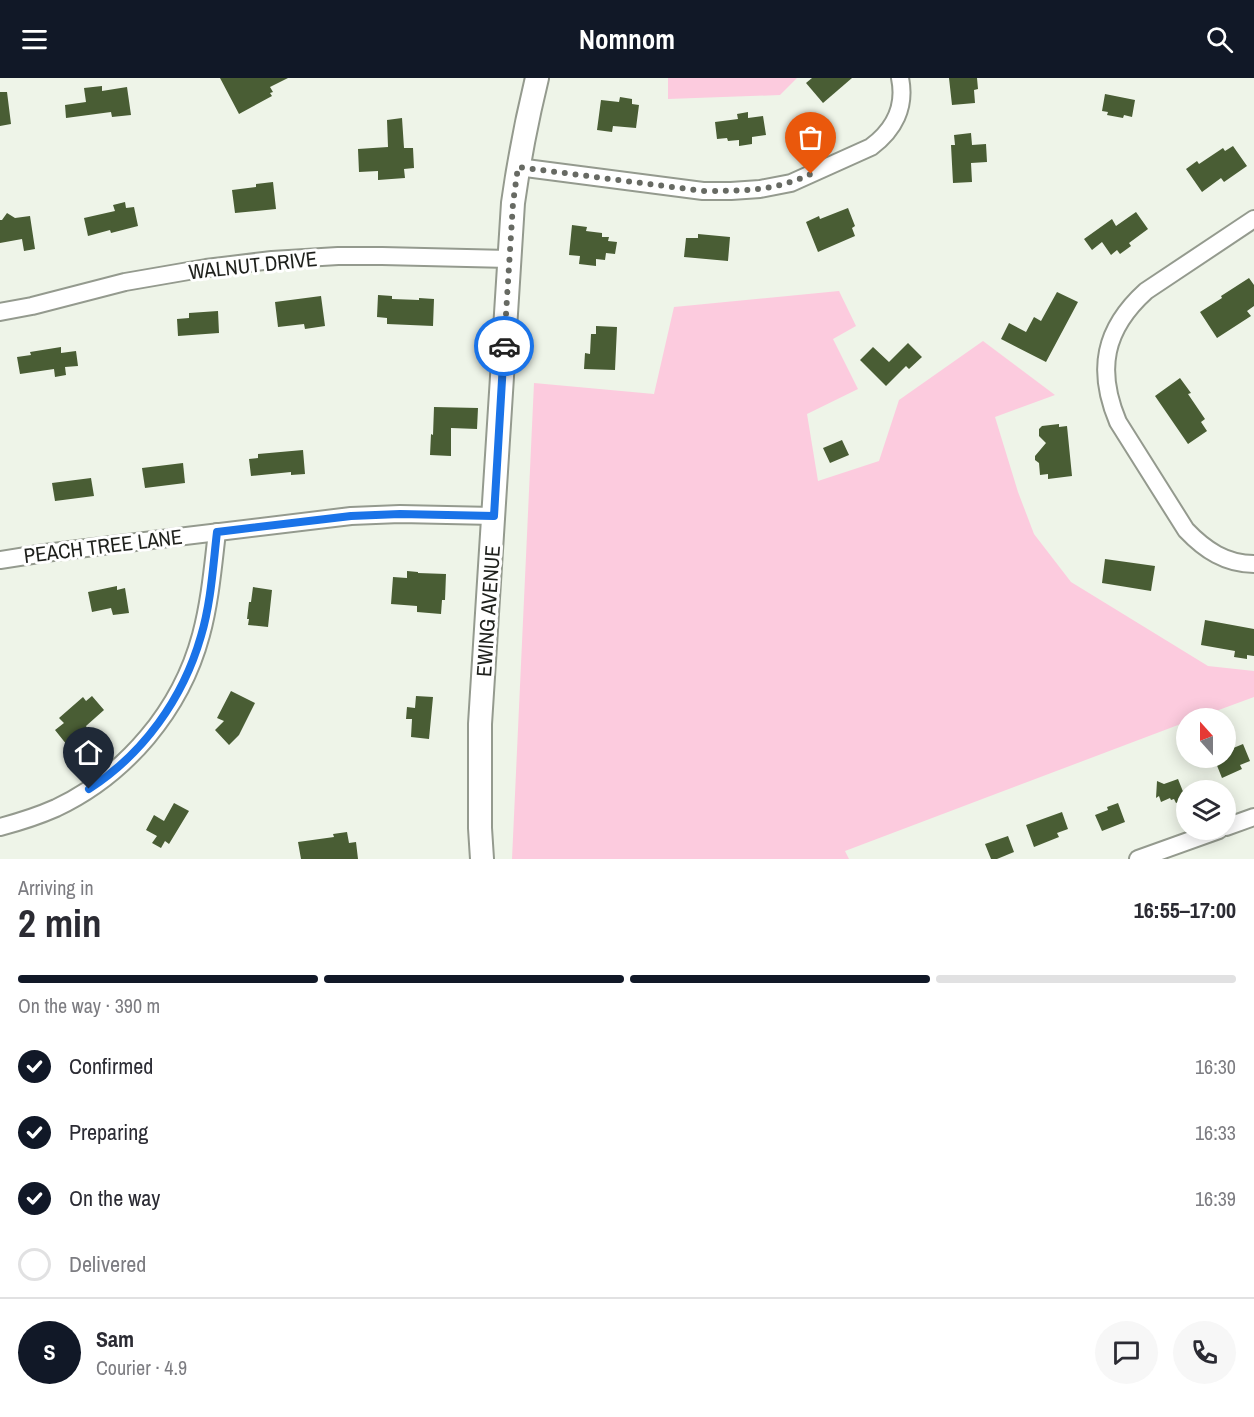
<!DOCTYPE html>
<meta charset="utf-8">
<style>
:root{--surface:#fff;--page:#f7f7f7;--text:#2b2b33;--muted:#7c7c81;--line:#e1e1e2;--accent:#111827}
body{margin:0;font-family:"Archivo Narrow",sans-serif;background:var(--page);color:var(--text);height:100vh;display:flex;flex-direction:column;font-size:22px;white-space:nowrap}
*{box-sizing:border-box;margin:0}
p{font-size:20px;color:var(--muted)}
.icon{flex:none;width:33px;height:33px;fill:none;stroke:currentColor;stroke-width:2;stroke-linecap:round;stroke-linejoin:round}
.map{position:relative;height:781px;overflow:hidden}
.sheet{display:flex;flex-direction:column;background:var(--surface);flex:1}
.sheet>*{flex:none}
.needle{width:39px;rotate:339deg}
.fabs{position:absolute;left:1176px;top:630px;display:grid;gap:12px}
.fabs a{display:grid;place-items:center;width:60px;height:60px;border-radius:50%;background:var(--surface);box-shadow:0 3px 15px #0003;font-size:30px}
.pin{position:absolute;display:grid;place-items:center;width:51px;height:51px;color:#fff;margin:-62px -26px;border-radius:50% 50% 50% 0;rotate:-45deg;box-shadow:0 0 6px #0007}
.pin .icon{rotate:45deg}
.courier{position:absolute;display:grid;place-items:center;width:60px;height:60px;margin:-30px;border:4px solid #1a73e8;border-radius:50%;background:#fff;color:#222;box-shadow:0 2px 8px #0007}
.headline em{font-style:normal;font-weight:800}
.headline div{display:flex;flex-direction:column-reverse}
.headline{display:flex;align-items:center;justify-content:space-between;height:102px;padding:0 18px}
h1{font-size:39px;font-weight:800;line-height:45px}
.bar{display:grid;grid-template-columns:repeat(4,1fr);gap:9px 6px;align-content:center;height:72px;padding:0 18px}
.bar i{height:8px;border-radius:4px;background:var(--line)}
.bar .current{background:var(--accent)}
.bar p{grid-column:span 4}
.line{display:flex;align-items:center;gap:15px;padding:0 18px;border-top:2px solid var(--line)}
.line div{flex:1}
.round{display:grid;place-items:center;flex:none;width:63px;height:63px;border-radius:32px;background:var(--page)}
ol{padding:0 18px;list-style:none}
li{display:flex;align-items:center;gap:18px;height:66px}
li p{margin-inline-start:auto}
li .icon{padding:6px;border-radius:50%;background:var(--accent);color:#fff;stroke-width:4}
li:last-child{color:var(--muted)}
li i{width:33px;height:33px;border:3px solid var(--line);border-radius:50%}
header{display:flex;justify-content:space-between;align-items:center;height:78px;padding:0 18px;background:var(--accent);color:#fff;font-size:27px;font-weight:800}
.map>svg:first-child{display:block}
</style>
<header><svg class="icon" aria-label="menu" viewBox="0 0 24 24"><path d="M4 6h16M4 12h16M4 18h16"/></svg>Nomnom<svg class="icon" aria-label="search" viewBox="0 0 24 24"><circle cx="10" cy="10" r="6"/><path d="M15 15l6 6"/></svg></header>
<div class="map">
<svg width="1254" height="781" viewBox="0 0 1254 781">
<rect width="100%" height="100%" fill="#eef4e8"/>
<g fill="#fccbde">
<path d="M668 0H797L780 17 668 21Z"/>
<path d="M839 213 856 248 833 261 858 311 807 336 818 403 879 383 899 322 983 263 1055 317 995 339 1018 414 1034 456 1071 504 1208 588 1254 593V619L1197 640H1186V644L845 773 849 781H512L534 305 654 316 674 229Z"/>
</g>
<g fill="#495d34">
<path d="M220 0H288L270 9 273 14 270 15 272 18 239 36Z"/>
<path d="M812 0H852L823 25 806 5Z"/>
<path d="M949 0H977L978 11 974 12 975 25 952 27Z"/>
<path d="M102 8V13L127 9 131 37 112 39 111 34 66 40 65 27 86 24 84 10Z"/>
<path d="M0 14H7L11 46 0 48Z"/>
<path d="M1105 16 1135 22 1132 39 1124 37 1123 40 1107 37 1108 34 1102 33Z"/>
<path d="M620 19 632 21V26L639 27 636 50 613 48 612 54 597 52 601 22 619 24Z"/>
<path d="M748 34V40L763 38 766 57 752 59V66L739 68V62L728 63 727 60 717 61 715 44 738 41 737 36Z"/>
<path d="M402 40 404 70H413L414 90 404 91 405 100 378 102V93L359 94 358 71 388 69 387 42Z"/>
<path d="M971 55 972 67 986 66 987 84 971 85 972 104 953 105 951 67H955L954 57Z"/>
<path d="M1233 68 1247 88 1224 104 1221 100 1202 114 1186 91 1197 83 1199 86 1223 70 1225 73Z"/>
<path d="M273 104 276 131 235 135 232 112 256 109V106Z"/>
<path d="M125 124 126 130 134 129 138 148 111 155 110 152 88 158 84 140 115 133 113 127Z"/>
<path d="M848 130 855 148 852 150 855 158 818 174 806 144 819 138 820 141Z"/>
<path d="M1136 134 1148 151 1129 165 1131 168 1120 176 1117 172 1111 177 1102 164 1092 172 1084 161 1112 141 1116 148Z"/>
<path d="M7 135 15 140 30 138 35 171 24 173 22 161 0 165V142H2Z"/>
<path d="M572 147 587 149 586 153 602 155V159H609L608 163 617 164 615 176 606 175 605 182 596 181V188L579 186 580 178 569 177Z"/>
<path d="M698 156 730 159 728 183 684 179 686 160H698Z"/>
<path d="M1249 200 1254 207V228L1247 233 1251 238 1217 260 1200 234 1222 220 1221 218Z"/>
<path d="M1057 214 1078 224 1046 284 1001 261 1009 245 1026 254 1034 239 1041 243Z"/>
<path d="M378 217 392 218V221L419 222V220L434 221 433 248 387 246V240L377 239Z"/>
<path d="M321 218 325 248 305 251 304 246 278 249 275 224Z"/>
<path d="M218 233 219 255 178 258 177 241 189 240V235Z"/>
<path d="M596 248 617 249 615 292 584 291 585 275 590 276 591 256H596Z"/>
<path d="M908 265 922 279 909 291 906 288 886 308 860 282 873 269 889 284Z"/>
<path d="M61 269V275L76 273 78 288 65 289 66 297 55 299 54 291 20 296 17 279 31 277 30 274Z"/>
<path d="M1180 300 1191 315 1188 316 1205 341 1201 344 1207 353 1188 366 1155 318Z"/>
<path d="M434 329 478 330 477 351 451 350V378L430 377 431 356 433 357Z"/>
<path d="M1059 346V349L1067 348 1072 398 1048 401V396L1040 397 1039 385 1035 382V378L1046 365 1039 358V351L1042 348Z"/>
<path d="M842 362 849 377 830 385 823 370Z"/>
<path d="M303 372 305 396 291 397V394L251 398 249 381 258 380V376Z"/>
<path d="M183 385 185 405 145 410 142 390Z"/>
<path d="M91 400 94 418 55 423 52 405Z"/>
<path d="M1105 481 1155 488 1151 513 1102 505Z"/>
<path d="M407 493 418 494V495L446 496 445 522H442L441 536 417 534V528L391 526 393 499 407 500Z"/>
<path d="M117 508V512L125 510 129 535 113 537 111 530 92 534 88 514Z"/>
<path d="M253 509 272 512 268 549 248 547 249 541H247L249 524H251Z"/>
<path d="M1205 542 1254 551V578L1247 577V581L1234 579 1235 573 1201 567Z"/>
<path d="M231 613 255 625 239 657 229 667 215 652 224 643 217 640Z"/>
<path d="M92 618 104 632 86 648 87 650 67 667 55 652 64 645 59 640 83 619 86 623Z"/>
<path d="M416 618 433 619 429 661 411 659 412 641H406L407 629 415 630Z"/>
<path d="M1243 666 1250 683 1240 687 1242 691 1222 700 1214 680H1226V673Z"/>
<path d="M1178 701 1186 721 1176 725 1174 721 1171 722 1170 720 1161 724 1159 718 1156 720 1157 703 1164 706Z"/>
<path d="M174 725 189 733 169 766 165 763 161 770 152 765 157 758 146 752 154 737 164 743Z"/>
<path d="M1118 725 1125 744 1102 753 1095 737 1108 732 1107 729Z"/>
<path d="M1062 734 1068 751 1057 755 1059 759 1034 769 1026 747Z"/>
<path d="M347 754 349 765 356 764 358 781H301L298 764 334 759 333 756Z"/>
<path d="M1008 758 1014 774 997 781H991L985 766Z"/>
</g>
<g fill="none" stroke-linecap="round" stroke-linejoin="round">
<g stroke="#949a8e" stroke-width="20">
<g id="minor">
<path d="M518 89 703 113H731L760 111 791 105 871 69C894 52 906 29 900 0"/>
<path d="M1254 141 1146 213C1104 251 1096 292 1118 344L1186 452C1205 472 1226 486 1254 486"/>
<path d="M0 234 32 228 125 204 206 190 272 182 338 178H382L509 181"/>
<path d="M0 482 45 475 351 438 400 436 494 438"/>
<path d="M0 749C19 744 38 738 56 730 126 697 181 632 201 557 210 524 213 488 217 454"/>
<path d="M1226 749 1254 739"/>
<path d="M1138 781 1219 752"/>
</g>
</g>
<g stroke="#949a8e" stroke-width="26">
<path id="major" d="M482 781 480 750V646L513 125C519 82 527 41 537 0"/>
</g>
<use href="#minor" stroke="#fff" stroke-width="16"/>
<use href="#major" stroke="#fff" stroke-width="22"/>
</g>
<g fill="none" stroke-linecap="round" stroke-linejoin="round">
<path stroke="#676a63" stroke-width="6" stroke-dasharray="0 10.8" d="M504 268 513 125 518 89 703 113C743 113 775 113 811 96"/>
<path stroke="#1a73e8" stroke-width="8" d="M89 711C143 676 183 621 201 558 211 525 213 488 217 454L351 438 400 436 494 438 504 268"/>
</g>
<g text-anchor="middle" dominant-baseline="central" stroke-width="6" stroke-linejoin="round" paint-order="stroke">
<g font-size="21" fill="#1e201c" stroke="#fff">
<text transform="translate(253 187) rotate(-6)">WALNUT DRIVE</text>
<text transform="translate(103 468) rotate(-7)">PEACH TREE LANE</text>
<text transform="translate(488 533) rotate(-86)">EWING AVENUE</text>
</g>
</g>
</svg>
<div class="fabs">
<a><svg class="needle" viewBox="-14 -14 28 28"><path d="M0-13l5 13h-10z" fill="#e53935"/><path d="M0 13l5-13h-10z" fill="#7c7c81"/></svg></a>
<a><svg class="icon" aria-label="layers" viewBox="0 0 24 24"><path d="M12 4l9 5-9 5-9-5zM3 14l9 5 9-5"/></svg></a>
</div>
<div class="pin" style="left:811px;top:96px;background:#ea580c"><svg class="icon" aria-label="bag" viewBox="0 0 24 24"><path d="M5 8h14l-1 12H6zM9 8a3 3 0 0 1 6 0"/></svg></div>
<div class="pin" style="left:89px;top:711px;background:#1f2937"><svg class="icon" aria-label="home" viewBox="0 0 24 24"><path d="M3 11l9-7 9 7M6 9v11h12V9"/></svg></div>
<div class="courier" style="left:504px;top:268px"><svg class="icon" aria-label="car" viewBox="0 0 24 24"><path d="M5 17H2v-5l4-1 3-4h7l3 4 3 1v5h-3M9 17h6M6 11h13"/><circle cx="7" cy="17" r="2"/><circle cx="17" cy="17" r="2"/></svg></div>
</div>
<section class="sheet">
<div class="headline"><div><h1>2 min</h1><p>Arriving in</p></div><em>16:55–17:00</em></div>
<div class="bar"><i class="current"></i><i class="current"></i><i class="current"></i><i></i><p>On the way · 390 m</p></div>
<ol>
<li><svg class="icon" aria-label="check" viewBox="0 0 24 24"><path d="M5 12l5 5 9-10"/></svg>Confirmed<p>16:30</p></li>
<li><svg class="icon" aria-label="check" viewBox="0 0 24 24"><path d="M5 12l5 5 9-10"/></svg>Preparing<p>16:33</p></li>
<li><svg class="icon" aria-label="check" viewBox="0 0 24 24"><path d="M5 12l5 5 9-10"/></svg>On the way<p>16:39</p></li>
<li><i></i>Delivered</li>
</ol>
<div class="line" style="height:108px"><b class="round" style="background:var(--accent);color:#fff">S</b><div><b>Sam</b><p>Courier · 4.9</p></div><a class="round"><svg class="icon" aria-label="chat" viewBox="0 0 24 24"><path d="M4 5h16v11H9l-5 4z"/></svg></a><a class="round"><svg class="icon" aria-label="phone" viewBox="0 0 24 24"><path d="M5 4h4l2 5-3 2q2 4 5 5l2-3 5 2v4C11 20 4 13 5 4z"/></svg></a></div>
</section>
